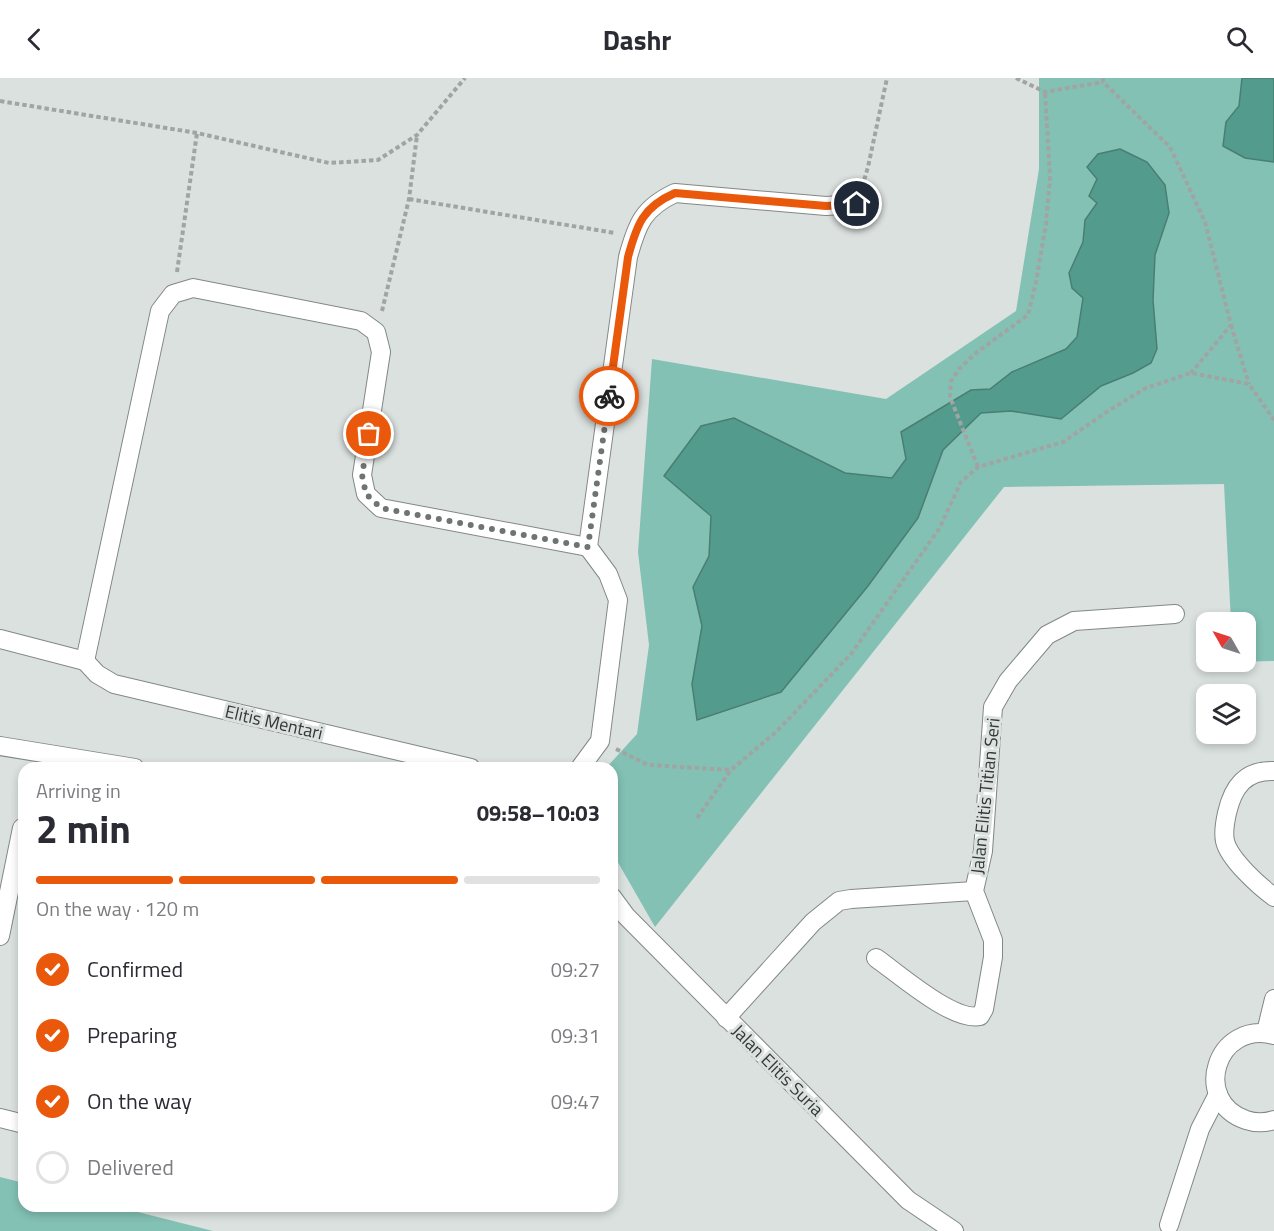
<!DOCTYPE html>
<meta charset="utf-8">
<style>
:root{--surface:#fff;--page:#f2f2f3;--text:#2b2b33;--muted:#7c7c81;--line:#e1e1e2;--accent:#ea580c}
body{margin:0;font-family:"Titillium Web",sans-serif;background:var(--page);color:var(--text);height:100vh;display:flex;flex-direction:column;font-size:22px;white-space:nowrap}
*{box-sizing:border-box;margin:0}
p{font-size:20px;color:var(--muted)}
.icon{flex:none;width:33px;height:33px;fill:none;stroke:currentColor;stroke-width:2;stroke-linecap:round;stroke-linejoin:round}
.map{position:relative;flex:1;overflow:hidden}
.details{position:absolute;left:18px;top:684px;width:600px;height:450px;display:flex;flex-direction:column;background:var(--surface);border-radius:18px;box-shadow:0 3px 9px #0003}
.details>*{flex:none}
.needle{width:39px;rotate:309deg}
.tools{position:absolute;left:1196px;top:534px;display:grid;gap:12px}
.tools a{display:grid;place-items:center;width:60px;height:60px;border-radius:12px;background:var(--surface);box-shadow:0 3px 9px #0003;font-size:30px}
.pin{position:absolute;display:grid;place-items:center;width:51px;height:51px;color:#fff;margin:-26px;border:3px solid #fff;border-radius:50%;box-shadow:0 2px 6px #0007}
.courier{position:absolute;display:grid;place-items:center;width:60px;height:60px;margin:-30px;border:4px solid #ea580c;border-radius:50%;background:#fff;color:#222;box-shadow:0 2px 8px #0007}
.overview em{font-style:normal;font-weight:700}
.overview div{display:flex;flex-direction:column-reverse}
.overview{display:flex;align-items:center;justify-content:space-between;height:102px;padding:0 18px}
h1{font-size:39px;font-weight:700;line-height:45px}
.bar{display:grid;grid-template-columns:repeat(4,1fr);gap:9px 6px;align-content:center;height:72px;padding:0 18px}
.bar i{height:8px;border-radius:4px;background:var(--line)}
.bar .on{background:var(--accent)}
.bar p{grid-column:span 4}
ol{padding:0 18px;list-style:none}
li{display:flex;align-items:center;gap:18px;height:66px}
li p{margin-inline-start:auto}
li .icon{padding:6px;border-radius:50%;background:var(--accent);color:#fff;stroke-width:4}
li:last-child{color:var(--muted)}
li i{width:33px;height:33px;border:3px solid var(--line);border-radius:50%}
header{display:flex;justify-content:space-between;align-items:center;height:78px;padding:0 18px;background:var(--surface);font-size:27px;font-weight:700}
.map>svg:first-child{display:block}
</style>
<header><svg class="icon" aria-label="back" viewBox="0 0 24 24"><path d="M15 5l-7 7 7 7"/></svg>Dashr<svg class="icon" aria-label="search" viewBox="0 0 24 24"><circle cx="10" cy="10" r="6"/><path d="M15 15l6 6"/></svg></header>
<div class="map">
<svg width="1274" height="1153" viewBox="0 0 1274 1153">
<rect width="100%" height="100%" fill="#dae1df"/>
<g fill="#83c1b4">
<path d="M1039 0H1274V583L1233 584H1245V544H1231L1224 406 1004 409 655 849 612 774V690H606L637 656 649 567 638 474 652 281 886 321 1016 233 1039 91Z"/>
<path d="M0 1099 24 1105V1128H114L213 1153H0Z"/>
</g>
<g fill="#539c8d" stroke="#4a7e73" stroke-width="1.5">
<path d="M1242 0H1274V84L1245 80 1223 68 1226 44 1239 28Z"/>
<path d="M1120 71 1147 84 1165 107 1169 135 1155 177 1153 222 1157 271 1151 285 1133 295 1101 308 1061 341 1011 333 981 335 943 372 918 440 868 508 781 614 697 642 692 606 702 548 693 509 709 478 711 438 664 398 701 348 734 340 845 395 892 400 906 381 901 354 971 312 990 311 1012 294 1066 271 1077 259 1083 220 1072 210 1069 195 1083 164 1085 142 1097 125 1089 118 1097 101 1087 89 1098 76Z"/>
</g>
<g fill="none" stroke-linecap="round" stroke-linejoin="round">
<g stroke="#828886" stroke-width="20">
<g id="minor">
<path d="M0 561 85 583"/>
<path d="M85 583 160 233 173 216 193 210 361 243 376 254 381 274 362 397 366 416 381 430 588 469"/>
<path d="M85 583 97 596 114 606 471 690"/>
<path d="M0 668 135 690"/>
<path d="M580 690 600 663 618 522 608 496 588 469 628 179C637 146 643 130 675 115L826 128 857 126"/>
<path d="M1274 693C1245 692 1233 709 1227 735 1225 744 1223 754 1225 763 1229 781 1259 808 1274 819"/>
<path d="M612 819 626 838 908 1122 954 1153"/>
<path d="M0 858 22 750"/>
<path d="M876 880C899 896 953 944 980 938L984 931 993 879V862L974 813 983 773 993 629 1008 603 1047 557 1074 543 1175 536"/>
<path d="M726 940 813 844 839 823 851 821 974 813"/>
<path d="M1266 954 1274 921"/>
<path d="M1274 957C1216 942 1191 1023 1246 1042 1255 1045 1265 1045 1274 1042"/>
<path d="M0 1040 24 1046"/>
<path d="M1169 1147 1200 1051 1218 1016"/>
</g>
</g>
<g stroke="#a0a5a4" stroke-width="4" stroke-dasharray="4.5 3" stroke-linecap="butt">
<path d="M1016 0 1045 14 1103 4"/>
<path d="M1103 0V4L1170 69 1205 144 1231 247 1191 295"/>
<path d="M0 23 197 55 329 85 378 82 417 57 465 0"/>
<path d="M862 109 868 89 887 0"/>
<path d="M409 121 615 155"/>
<path d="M177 194 197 55"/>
<path d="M382 233 409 121 417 57"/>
<path d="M1231 247 1249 306"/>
<path d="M978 389 950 319 951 303 959 291 977 274 1028 237 1036 204 1046 146 1050 99 1045 14"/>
<path d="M616 671 648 687 731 692"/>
<path d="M697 740 731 692 776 654 851 576 939 451 961 404 978 389 1063 364 1108 333 1146 310 1191 295 1249 306 1274 342"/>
</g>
<use href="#minor" stroke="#fff" stroke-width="18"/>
</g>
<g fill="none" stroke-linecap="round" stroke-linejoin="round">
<path stroke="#6f7372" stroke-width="6" stroke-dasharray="0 10.8" d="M369 356 362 397 366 416 381 430 588 469 609 318"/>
<path stroke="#ea580c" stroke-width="8" d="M609 318 628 179C637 146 643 129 675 115L826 128 857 126"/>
</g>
<g text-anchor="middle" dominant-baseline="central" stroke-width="6" stroke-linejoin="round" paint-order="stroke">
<g font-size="18" fill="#353837" stroke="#dae1df">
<text transform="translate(274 644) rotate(13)">Elitis Mentari</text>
<text transform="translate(985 718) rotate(-84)">Jalan Elitis Titian Seri</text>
<text transform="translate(778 992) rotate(45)">Jalan Elitis Suria</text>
</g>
</g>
</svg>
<div class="tools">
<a><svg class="needle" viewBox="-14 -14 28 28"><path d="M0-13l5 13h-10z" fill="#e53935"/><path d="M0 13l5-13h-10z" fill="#7c7c81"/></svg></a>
<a><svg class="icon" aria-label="layers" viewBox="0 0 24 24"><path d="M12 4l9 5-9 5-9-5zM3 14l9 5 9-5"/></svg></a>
</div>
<div class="pin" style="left:369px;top:356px;background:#ea580c"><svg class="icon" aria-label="bag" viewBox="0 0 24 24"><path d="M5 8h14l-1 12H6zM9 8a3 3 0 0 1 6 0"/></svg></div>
<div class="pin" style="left:857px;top:126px;background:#1f2937"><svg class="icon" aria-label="home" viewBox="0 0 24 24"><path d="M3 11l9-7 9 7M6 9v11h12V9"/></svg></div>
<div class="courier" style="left:609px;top:318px"><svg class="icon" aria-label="bike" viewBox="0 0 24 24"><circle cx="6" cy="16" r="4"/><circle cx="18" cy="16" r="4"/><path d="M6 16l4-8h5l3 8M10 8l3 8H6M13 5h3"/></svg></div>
<section class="details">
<div class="overview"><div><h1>2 min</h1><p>Arriving in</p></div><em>09:58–10:03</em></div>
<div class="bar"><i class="on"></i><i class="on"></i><i class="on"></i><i></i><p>On the way · 120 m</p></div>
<ol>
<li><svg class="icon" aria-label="check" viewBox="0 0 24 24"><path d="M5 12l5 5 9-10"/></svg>Confirmed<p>09:27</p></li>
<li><svg class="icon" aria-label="check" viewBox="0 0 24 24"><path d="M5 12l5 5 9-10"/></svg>Preparing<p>09:31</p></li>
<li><svg class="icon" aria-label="check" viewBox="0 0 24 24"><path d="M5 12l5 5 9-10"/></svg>On the way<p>09:47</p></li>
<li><i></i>Delivered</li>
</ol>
</section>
</div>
